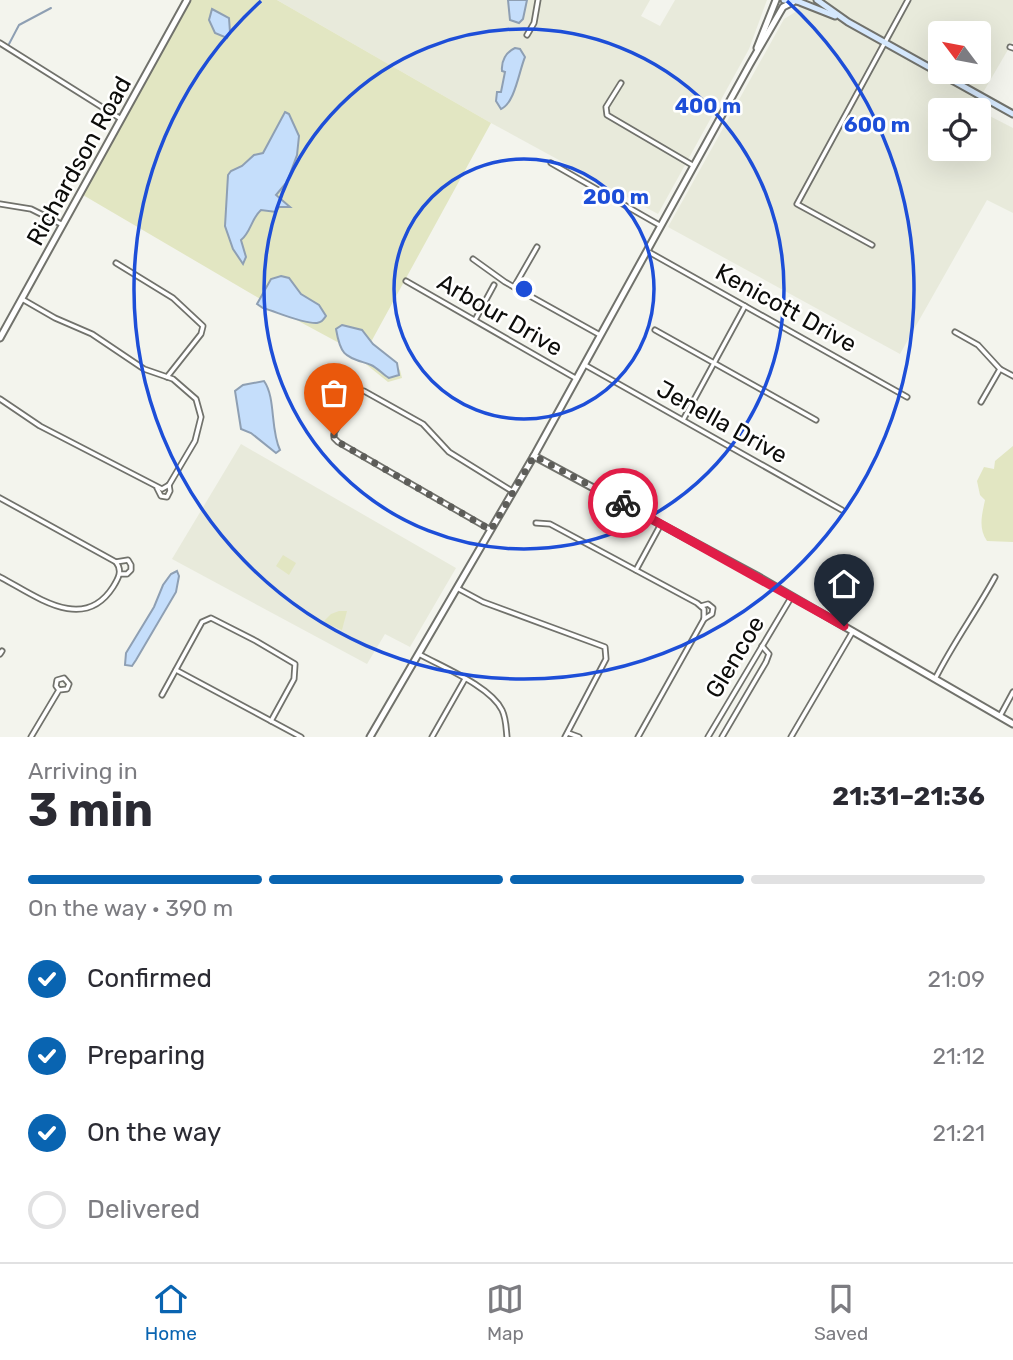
<!DOCTYPE html>
<meta charset="utf-8">
<style>
:root{--surface:#fff;--page:#f7f7f7;--text:#2b2b33;--muted:#7c7c81;--line:#e1e1e2;--accent:#0964b1}
body{margin:0;font-family:Rubik,sans-serif;background:var(--page);color:var(--text);height:100vh;display:flex;flex-direction:column;font-size:26px;white-space:nowrap}
*{box-sizing:border-box;margin:0}
p{font-size:23px;color:var(--muted)}
.icon{flex:none;width:38px;height:38px;fill:none;stroke:currentColor;stroke-width:2;stroke-linecap:round;stroke-linejoin:round}
.map{position:relative;height:737px;overflow:hidden}
.sheet{display:flex;flex-direction:column;background:var(--surface);flex:1}
.sheet>*{flex:none}
.needle{width:46px;rotate:302deg}
.buttons{position:absolute;left:928px;top:21px;display:grid;gap:14px}
.buttons a{display:grid;place-items:center;width:63px;height:63px;border-radius:7px;background:var(--surface);box-shadow:0 7px 28px #0002;font-size:35px}
.pin{position:absolute;display:grid;place-items:center;width:60px;height:60px;color:#fff;margin:-72px -30px;border-radius:50% 50% 50% 0;rotate:-45deg;box-shadow:0 0 7px #0007}
.pin .icon{rotate:45deg}
.courier{position:absolute;display:grid;place-items:center;width:70px;height:70px;margin:-35px;border:5px solid #e11d48;border-radius:50%;background:#fff;color:#222;box-shadow:0 2px 9px #0007}
.headline em{font-style:normal;font-weight:700}
.headline div{display:flex;flex-direction:column-reverse}
.headline{display:flex;align-items:center;justify-content:space-between;height:119px;padding:0 28px}
h1{font-size:46px;font-weight:700;line-height:52px}
.bar{display:grid;grid-template-columns:repeat(4,1fr);gap:10px 7px;align-content:center;height:84px;padding:0 28px}
.bar i{height:9px;border-radius:5px;background:var(--line)}
.bar .selected{background:var(--accent)}
.bar p{grid-column:span 4}
ol{padding:0 28px;list-style:none}
li{display:flex;align-items:center;gap:21px;height:77px}
li p{margin-inline-start:auto}
li .icon{padding:7px;border-radius:50%;background:var(--accent);color:#fff;stroke-width:4}
li:last-child{color:var(--muted)}
li i{width:38px;height:38px;border:4px solid var(--line);border-radius:50%}
.tab-bar{display:flex;justify-content:space-around;align-items:center;height:98px;border-top:2px solid var(--line);background:var(--surface);font-size:19px;color:var(--muted)}
.tab-bar a{display:grid;justify-items:center;gap:4px}
.tab-bar .selected{color:var(--accent)}
.map>svg:first-child{display:block}
</style>
<div class="map">
<svg width="1013" height="737" viewBox="0 0 1013 737">
<rect width="100%" height="100%" fill="#f3f4ed"/>
<g fill="#e8eadb" fill-rule="evenodd">
<path d="M277 0H650L641 16 660 26 675 0H767L749 49 658 214 491 123Z"/>
<path d="M803 0H1013V41L974 108 1013 128V213L987 200 900 354 668 227 784 19 797 11ZM940 33H978V72H940ZM940 110H978V149H940Z"/>
<path d="M241 444 456 568 410 647 385 634 367 664 172 559Z"/>
</g>
<g fill="#e2e6c2">
<path d="M189 0H277L491 123 371 342 400 370 402 378 388 382 341 344 291 317 83 195Z"/>
<path d="M1013 446V542L987 541C978 528 982 515 985 500L980 495 977 481 984 467 994 469 995 461Z"/>
<path d="M283 555 296 563 289 575 276 566Z"/>
<path d="M339 611H347L342 630 323 622 331 614Z"/>
</g>
<g fill="#c5defb" stroke="#8e9fb3" stroke-width="2">
<path d="M508 0H527L523 19 519 23 510 20Z"/>
<path d="M212 9 229 18 230 32 227 38 215 33 209 20Z"/>
<path d="M515 48 520 49 525 57C519 71 515 103 501 109L496 101 497 92H501L505 72 502 71C501 61 506 52 515 48Z"/>
<path d="M285 112 289 114 299 136 297 155 287 182 276 195 290 207H279L276 212 261 210C251 219 251 232 241 240L246 257 243 264 233 249 225 226 228 175 231 171 242 166 254 155 263 153Z"/>
<path d="M281 276 289 278 301 294 319 305 326 316C323 320 322 322 317 323 303 324 277 312 263 308L257 304 271 279Z"/>
<path d="M342 325 362 330 373 344 397 363 399 375 389 378C383 375 378 368 371 365 346 356 341 358 336 329Z"/>
<path d="M264 381C276 398 270 429 280 450L276 453 251 433 241 429 235 391 243 385Z"/>
<path d="M177 571 179 576 176 592 136 660 132 666 125 665 126 653 154 607 163 585 171 574Z"/>
</g>
<g fill="none" stroke-linecap="round" stroke-linejoin="round">
<path stroke="#8e9fb3" stroke-width="2" d="M9 44 19 25 51 8"/>
<g stroke="#71726c" stroke-width="7">
<g id="minor">
<path d="M527 35 534 23 538 0"/>
<path d="M0 43 121 119"/>
<path d="M1010 47 1013 48"/>
<path d="M621 83 606 107 607 115 694 166"/>
<path d="M551 163 661 226"/>
<path d="M0 204 31 209 63 225"/>
<path d="M872 245 797 204 908 0"/>
<path d="M647 251 907 397"/>
<path d="M473 259 505 282 600 335"/>
<path d="M116 263 173 298 203 326 201 334 167 377"/>
<path d="M406 281 577 379"/>
<path d="M514 287 537 247"/>
<path d="M475 320 494 285"/>
<path d="M655 330 816 420"/>
<path d="M955 332 978 345 1000 369 1013 376"/>
<path d="M585 365 842 510"/>
<path d="M0 399 40 426 162 489 169 485 195 441 201 417 196 399 173 379 144 369 92 334 55 318 22 299"/>
<path d="M981 402 1000 369"/>
<path d="M683 420 745 306"/>
<path d="M157 488 161 496 167 497 170 491 169 485"/>
<path d="M0 498 116 562C123 571 118 579 113 587 83 634 35 595 0 577"/>
<path d="M536 523 550 524 697 603 704 609V619L638 737"/>
<path d="M491 530 338 442 334 438V433L358 392 364 391 423 424 449 452 512 491"/>
<path d="M116 562 128 560 131 565V570L127 574H120"/>
<path d="M636 570 661 524"/>
<path d="M457 588 483 602 605 647 606 659 565 737"/>
<path d="M701 606 708 604 713 608 712 614 704 619"/>
<path d="M0 654 2 651"/>
<path d="M419 654C442 667 490 686 502 710 506 718 506 727 507 737"/>
<path d="M176 670 301 737"/>
<path d="M935 679C953 643 976 612 995 577"/>
<path d="M162 695 202 622 211 618 256 641 295 664 294 679 271 721"/>
<path d="M1000 716 1013 692"/>
<path d="M568 733 579 737"/>
<path d="M31 737 59 690 67 689 69 684 64 678 57 680 56 686 59 690"/>
<path d="M432 737 465 679"/>
<path d="M708 737 792 596"/>
<path d="M722 737 766 662 769 654 762 646"/>
<path d="M791 737 853 631"/>
</g>
</g>
<g stroke="#71726c" stroke-width="9">
<g id="tertiary">
<path d="M757 48 776 0"/>
<path d="M0 338 187 0"/>
<path d="M534 456 757 576 1013 724"/>
<path d="M370 737 535 454 750 64 783 7 793 2"/>
</g>
</g>
<g stroke="#71726c" stroke-width="9">
<g id="secondary">
<path d="M784 0 798 1"/>
<path d="M817 0 848 22 1013 114"/>
<path d="M797 1 835 16"/>
</g>
</g>
<use href="#minor" stroke="#fff" stroke-width="3.5"/>
<use href="#tertiary" stroke="#fff" stroke-width="5"/>
<use href="#secondary" stroke="#d5e8fd" stroke-width="5"/>
</g>
<g fill="none" stroke-linecap="round" stroke-linejoin="round">
<path stroke="#5d5d59" stroke-width="7" stroke-dasharray="0 12.6" d="M334 435 338 442 491 530 534 456 623 503"/>
<path stroke="#e11d48" stroke-width="9" d="M623 503 844 626"/>
</g>
<g fill="none" stroke="#1d4ed8" stroke-width="3.5">
<circle cx="524" cy="289" r="130"/>
<circle cx="524" cy="289" r="260"/>
<path d="M787 1A390 390 0 1 1 261 1"/>
</g>
<g text-anchor="middle" dominant-baseline="central" stroke-width="5" stroke-linejoin="round" paint-order="stroke">
<g font-size="24" fill="#0c0c0a" stroke="#fffffe">
<text transform="translate(79 161) rotate(-61)">Richardson Road</text>
<text transform="translate(786 308) rotate(29)">Kenicott Drive</text>
<text transform="translate(500 315) rotate(30)">Arbour Drive</text>
<text transform="translate(722 422) rotate(29)">Jenella Drive</text>
<text transform="translate(735 657) rotate(-59)">Glencoe</text>
</g>
</g>
<circle cx="524" cy="289" r="10" fill="#1d4ed8" stroke="#fffffe" stroke-width="3.5"/>
<g font-size="21" text-anchor="middle" font-weight="bold" fill="#1d4ed8" stroke="#fffffe" stroke-width="5" stroke-linejoin="round" paint-order="stroke">
<text x="708" y="113">400 m</text>
<text x="877" y="132">600 m</text>
<text x="616" y="204">200 m</text>
</g>
</svg>
<div class="buttons">
<a><svg class="needle" viewBox="-14 -14 28 28"><path d="M0-13l5 13h-10z" fill="#e53935"/><path d="M0 13l5-13h-10z" fill="#7c7c81"/></svg></a>
<a><svg class="icon" aria-label="locate" viewBox="0 0 24 24"><circle cx="12" cy="12" r="6"/><path d="M12 2v4M12 18v4M2 12h4M18 12h4"/></svg></a>
</div>
<div class="pin" style="left:334px;top:435px;background:#ea580c"><svg class="icon" aria-label="bag" viewBox="0 0 24 24"><path d="M5 8h14l-1 12H6zM9 8a3 3 0 0 1 6 0"/></svg></div>
<div class="pin" style="left:844px;top:626px;background:#1f2937"><svg class="icon" aria-label="home" viewBox="0 0 24 24"><path d="M3 11l9-7 9 7M6 9v11h12V9"/></svg></div>
<div class="courier" style="left:623px;top:503px"><svg class="icon" aria-label="bike" viewBox="0 0 24 24"><circle cx="6" cy="16" r="4"/><circle cx="18" cy="16" r="4"/><path d="M6 16l4-8h5l3 8M10 8l3 8H6M13 5h3"/></svg></div>
</div>
<section class="sheet">
<div class="headline"><div><h1>3 min</h1><p>Arriving in</p></div><em>21:31–21:36</em></div>
<div class="bar"><i class="selected"></i><i class="selected"></i><i class="selected"></i><i></i><p>On the way · 390 m</p></div>
<ol>
<li><svg class="icon" aria-label="check" viewBox="0 0 24 24"><path d="M5 12l5 5 9-10"/></svg>Confirmed<p>21:09</p></li>
<li><svg class="icon" aria-label="check" viewBox="0 0 24 24"><path d="M5 12l5 5 9-10"/></svg>Preparing<p>21:12</p></li>
<li><svg class="icon" aria-label="check" viewBox="0 0 24 24"><path d="M5 12l5 5 9-10"/></svg>On the way<p>21:21</p></li>
<li><i></i>Delivered</li>
</ol>
</section>
<nav class="tab-bar">
<a class="selected"><svg class="icon" aria-label="home" viewBox="0 0 24 24"><path d="M3 11l9-7 9 7M6 9v11h12V9"/></svg>Home</a>
<a><svg class="icon" aria-label="map" viewBox="0 0 24 24"><path d="M3 6l6-2 6 2 6-2v14l-6 2-6-2-6 2zM9 4v14M15 6v14"/></svg>Map</a>
<a><svg class="icon" aria-label="saved" viewBox="0 0 24 24"><path d="M7 4h10v16l-5-4-5 4z"/></svg>Saved</a>
</nav>
